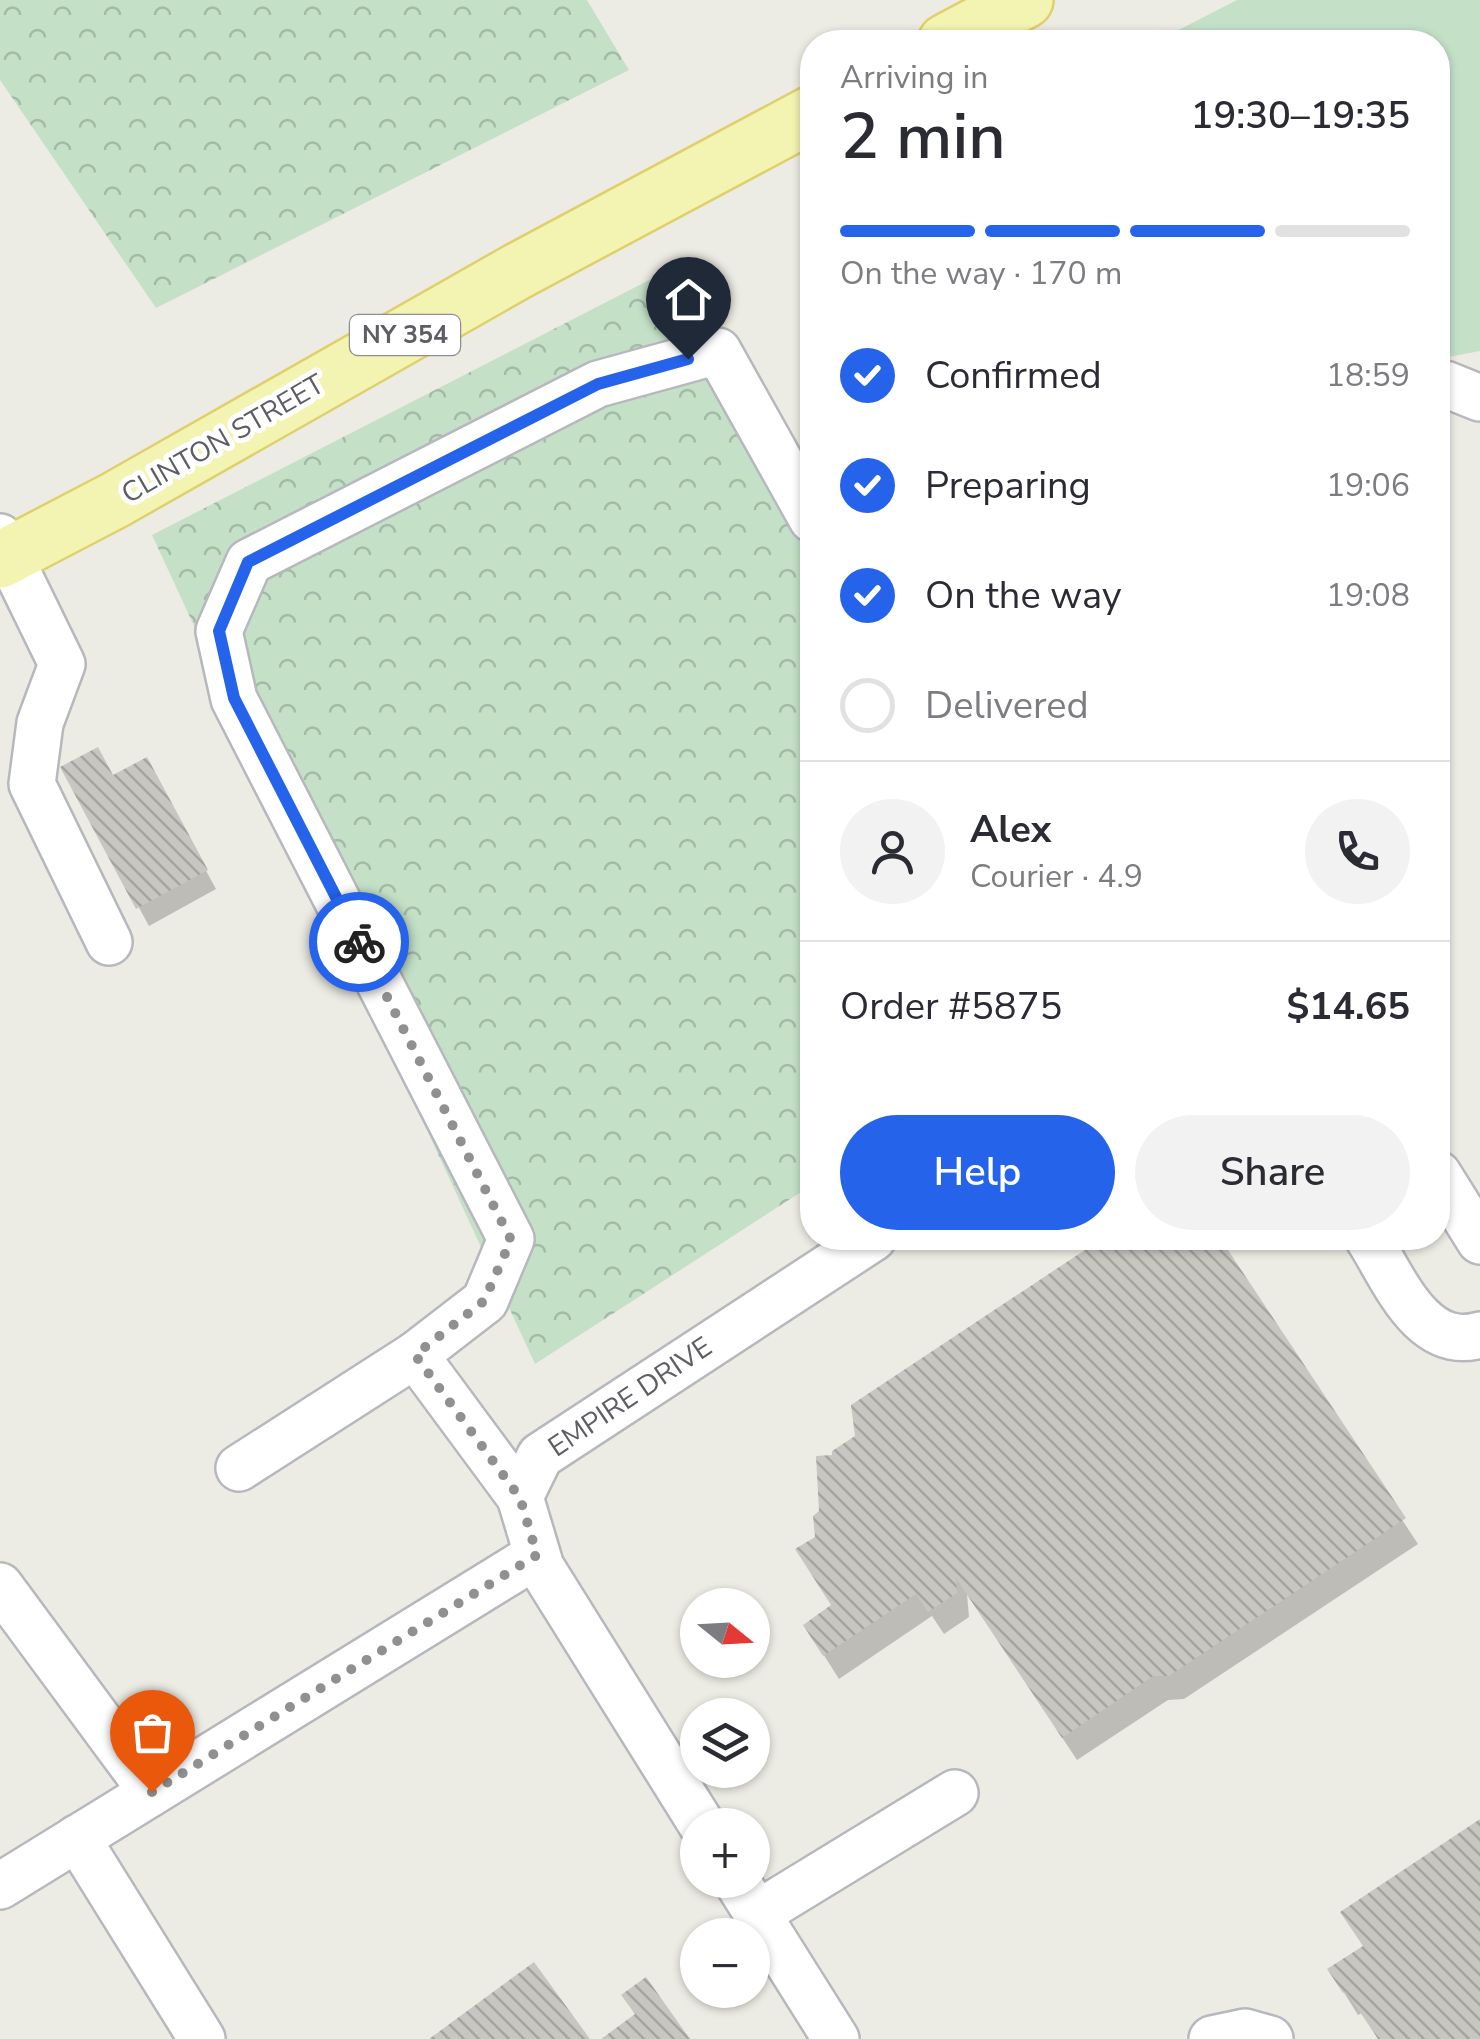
<!DOCTYPE html>
<meta charset="utf-8">
<style>
:root{--surface:#fff;--page:#f2f2f3;--text:#2b2b33;--muted:#7c7c81;--line:#e1e1e2;--accent:#2563eb}
body{margin:0;font-family:"Nunito Sans",sans-serif;background:var(--page);color:var(--text);height:100vh;display:flex;flex-direction:column;font-size:38px;white-space:nowrap}
*{box-sizing:border-box;margin:0}
p{font-size:32px;color:var(--muted)}
.icon{flex:none;width:55px;height:55px;fill:none;stroke:currentColor;stroke-width:2;stroke-linecap:round;stroke-linejoin:round}
.map{position:relative;flex:1;overflow:hidden}
.details{position:absolute;left:800px;top:30px;width:650px;height:1220px;display:flex;flex-direction:column;background:var(--surface);border-radius:40px;box-shadow:0 2px 8px #0004}
.details>*{flex:none}
.needle{width:65px;rotate:108deg}
.buttons{position:absolute;left:680px;top:1588px;display:grid;gap:20px}
.buttons a{display:grid;place-items:center;width:90px;height:90px;border-radius:50%;background:var(--surface);box-shadow:0 2px 8px #0004;font-size:50px}
.pin{position:absolute;display:grid;place-items:center;width:85px;height:85px;color:#fff;margin:-102px -42px;border-radius:50% 50% 50% 0;rotate:-45deg;box-shadow:0 0 10px #0007}
.pin .icon{rotate:45deg}
.courier{position:absolute;display:grid;place-items:center;width:100px;height:100px;margin:-50px;border:8px solid #2563eb;border-radius:50%;background:#fff;color:#222;box-shadow:0 2px 12px #0007}
.headline em{font-style:normal;font-weight:600}
.headline div{display:flex;flex-direction:column-reverse}
.headline{display:flex;align-items:center;justify-content:space-between;height:170px;padding:0 40px}
h1{font-size:65px;font-weight:600;line-height:75px}
.bar{display:grid;grid-template-columns:repeat(4,1fr);gap:15px 10px;align-content:center;height:120px;padding:0 40px}
.bar i{height:12px;border-radius:8px;background:var(--line)}
.bar .on{background:var(--accent)}
.bar p{grid-column:span 4}
.line{display:flex;align-items:center;gap:25px;padding:0 40px;border-top:2px solid var(--line)}
.line div{flex:1}
.round{display:grid;place-items:center;flex:none;width:105px;height:105px;border-radius:52px;background:var(--page)}
ol{padding:0 40px;list-style:none}
li{display:flex;align-items:center;gap:30px;height:110px}
li p{margin-inline-start:auto}
li .icon{padding:10px;border-radius:50%;background:var(--accent);color:#fff;stroke-width:4}
li:last-child{color:var(--muted)}
li i{width:55px;height:55px;border:5px solid var(--line);border-radius:50%}
.button{display:flex;gap:20px;margin-top:auto;padding:20px 40px}
.button a{flex:1;height:115px;border-radius:60px;background:var(--accent);color:#fff;font-size:40px;font-weight:600;line-height:115px;text-align:center}
.button a+a{background:var(--page);color:var(--text)}
.map>svg:first-child{display:block}
</style>
<div class="map">
<svg width="1480" height="2039" viewBox="0 0 1480 2039">
<defs>
<pattern id="forest-crowns" width="20" height="18" patternUnits="userSpaceOnUse" patternTransform="scale(2.5)"><rect width="20" height="18" fill="#c4e1c8"/><path d="M2 6a3 3 0 1 1 6 0M12 15a3 3 0 1 1 6 0" fill="none" stroke="#a2baa6"/></pattern>
<pattern id="building-back-hatch" width="6" height="6" patternUnits="userSpaceOnUse" patternTransform="scale(2.5)"><rect width="6" height="6" fill="#c8c6c1"/><path d="M-1 5l2 2M0 0l6 6M5-1l2 2" fill="none" stroke="#a6a4a0"/></pattern>
</defs>
<rect width="100%" height="100%" fill="#edece4"/>
<path fill="#c4e1c8" d="M1237 0H1480V351L1438 359V42H1155Z"/>
<g fill="url(#forest-crowns)">
<path d="M0 0H587L629 70 156 308 0 80Z"/>
<path d="M657 276 812 501V1185L535 1364 152 535Z"/>
</g>
<g fill="#0003">
<path d="M146 760 216 889 149 926 63 768 112 778Z"/>
<path d="M1107 1238H1217L1418 1544 1184 1699 1168 1700 1077 1760 967 1594 969 1617 944 1634 932 1616 839 1679 820 1649 833 1607 822 1513 835 1457 857 1437 854 1406Z"/>
<path d="M1480 1822V2039H1379L1362 2013 1358 2015 1330 1970 1365 1947Z"/>
</g>
<g fill="url(#building-back-hatch)">
<path d="M98 747 113 775 147 757 208 870 136 909 60 767Z"/>
<path d="M1103 1238H1220L1406 1518 1169 1676H1153L1062 1738 956 1578 957 1593 928 1612 916 1594 823 1656 803 1625 831 1605 795 1549 815 1537 813 1516 819 1511 816 1456 832 1455V1451L855 1436 851 1405Z"/>
<path d="M1480 1819V2039H1378L1346 1991 1343 1993 1327 1969 1363 1946 1340 1912Z"/>
<path d="M534 1962 590 2039H429Z"/>
<path d="M646 1977 690 2039H601L635 2014 621 1995Z"/>
</g>
<g fill="none" stroke-linecap="round" stroke-linejoin="round">
<g stroke="#b7b8bd" stroke-width="50">
<g id="minor">
<path d="M1438 387 1445 384 1480 398"/>
<path d="M0 537 62 664 40 723 32 784 109 942"/>
<path d="M1438 1174 1480 1241"/>
<path d="M1368 1238C1394 1278 1421 1352 1480 1335"/>
<path d="M239 1468 415 1355"/>
<path d="M520 1497 415 1355 485 1301 511 1239 234 699 219 631 249 562 598 384 718 351 812 519"/>
<path d="M0 1586 152 1792"/>
<path d="M702 1825 541 1567 520 1497 540 1456 873 1238"/>
<path d="M77 1838 202 2039"/>
<path d="M736 1880 836 2039"/>
<path d="M0 1886 537 1555"/>
<path d="M757 1914 955 1793"/>
<path d="M1212 2039 1245 2032 1270 2039"/>
</g>
</g>
<g stroke="#dfd06b" stroke-width="60">
<g id="major">
<path d="M946 42 1025 0"/>
<path d="M0 560 115 500 518 271 812 114"/>
</g>
</g>
<use href="#minor" stroke="#fff" stroke-width="45"/>
<use href="#major" stroke="#f4f4b2" stroke-width="55"/>
</g>
<g fill="none" stroke-linecap="round" stroke-linejoin="round">
<path stroke="#8f9090" stroke-width="10" stroke-dasharray="0 18" d="M152 1792 537 1555 520 1498 415 1355 484 1301 511 1240 359 942"/>
<path stroke="#2563eb" stroke-width="12" d="M359 942 234 698 219 631 248 562 598 384 688 359"/>
</g>
<g text-anchor="middle" dominant-baseline="central" stroke-width="10" stroke-linejoin="round" paint-order="stroke">
<rect fill="#fff" stroke="#8d8e92" stroke-width="2.5" x="350" y="315" width="110" height="40" rx="8"/>
<g font-size="25" font-weight="bold" fill="#5c5e63">
<text x="405" y="335">NY 354</text>
</g>
<g font-size="28" fill="#5c5e63" stroke="#fff">
<text transform="translate(223 439) rotate(-30)">CLINTON STREET</text>
<text transform="translate(630 1397) rotate(-34)">EMPIRE DRIVE</text>
</g>
</g>
</svg>
<div class="buttons">
<a><svg class="needle" viewBox="-14 -14 28 28"><path d="M0-13l5 13h-10z" fill="#e53935"/><path d="M0 13l5-13h-10z" fill="#7c7c81"/></svg></a>
<a><svg class="icon" aria-label="layers" viewBox="0 0 24 24"><path d="M12 4l9 5-9 5-9-5zM3 14l9 5 9-5"/></svg></a>
<a>+</a>
<a>−</a>
</div>
<div class="pin" style="left:152px;top:1792px;background:#ea580c"><svg class="icon" aria-label="bag" viewBox="0 0 24 24"><path d="M5 8h14l-1 12H6zM9 8a3 3 0 0 1 6 0"/></svg></div>
<div class="pin" style="left:688px;top:359px;background:#1f2937"><svg class="icon" aria-label="home" viewBox="0 0 24 24"><path d="M3 11l9-7 9 7M6 9v11h12V9"/></svg></div>
<div class="courier" style="left:359px;top:942px"><svg class="icon" aria-label="bike" viewBox="0 0 24 24"><circle cx="6" cy="16" r="4"/><circle cx="18" cy="16" r="4"/><path d="M6 16l4-8h5l3 8M10 8l3 8H6M13 5h3"/></svg></div>
<section class="details">
<div class="headline"><div><h1>2 min</h1><p>Arriving in</p></div><em>19:30–19:35</em></div>
<div class="bar"><i class="on"></i><i class="on"></i><i class="on"></i><i></i><p>On the way · 170 m</p></div>
<ol>
<li><svg class="icon" aria-label="check" viewBox="0 0 24 24"><path d="M5 12l5 5 9-10"/></svg>Confirmed<p>18:59</p></li>
<li><svg class="icon" aria-label="check" viewBox="0 0 24 24"><path d="M5 12l5 5 9-10"/></svg>Preparing<p>19:06</p></li>
<li><svg class="icon" aria-label="check" viewBox="0 0 24 24"><path d="M5 12l5 5 9-10"/></svg>On the way<p>19:08</p></li>
<li><i></i>Delivered</li>
</ol>
<div class="line" style="height:180px"><a class="round"><svg class="icon" aria-label="person" viewBox="0 0 24 24"><circle cx="12" cy="8" r="4"/><path d="M4 21q1-7 8-7t8 7"/></svg></a><div><b>Alex</b><p>Courier · 4.9</p></div><a class="round"><svg class="icon" aria-label="phone" viewBox="0 0 24 24"><path d="M5 4h4l2 5-3 2q2 4 5 5l2-3 5 2v4C11 20 4 13 5 4z"/></svg></a></div>
<div class="line" style="height:130px"><div>Order #5875</div><b>$14.65</b></div>
<div class="button"><a>Help</a><a>Share</a></div>
</section>
</div>
